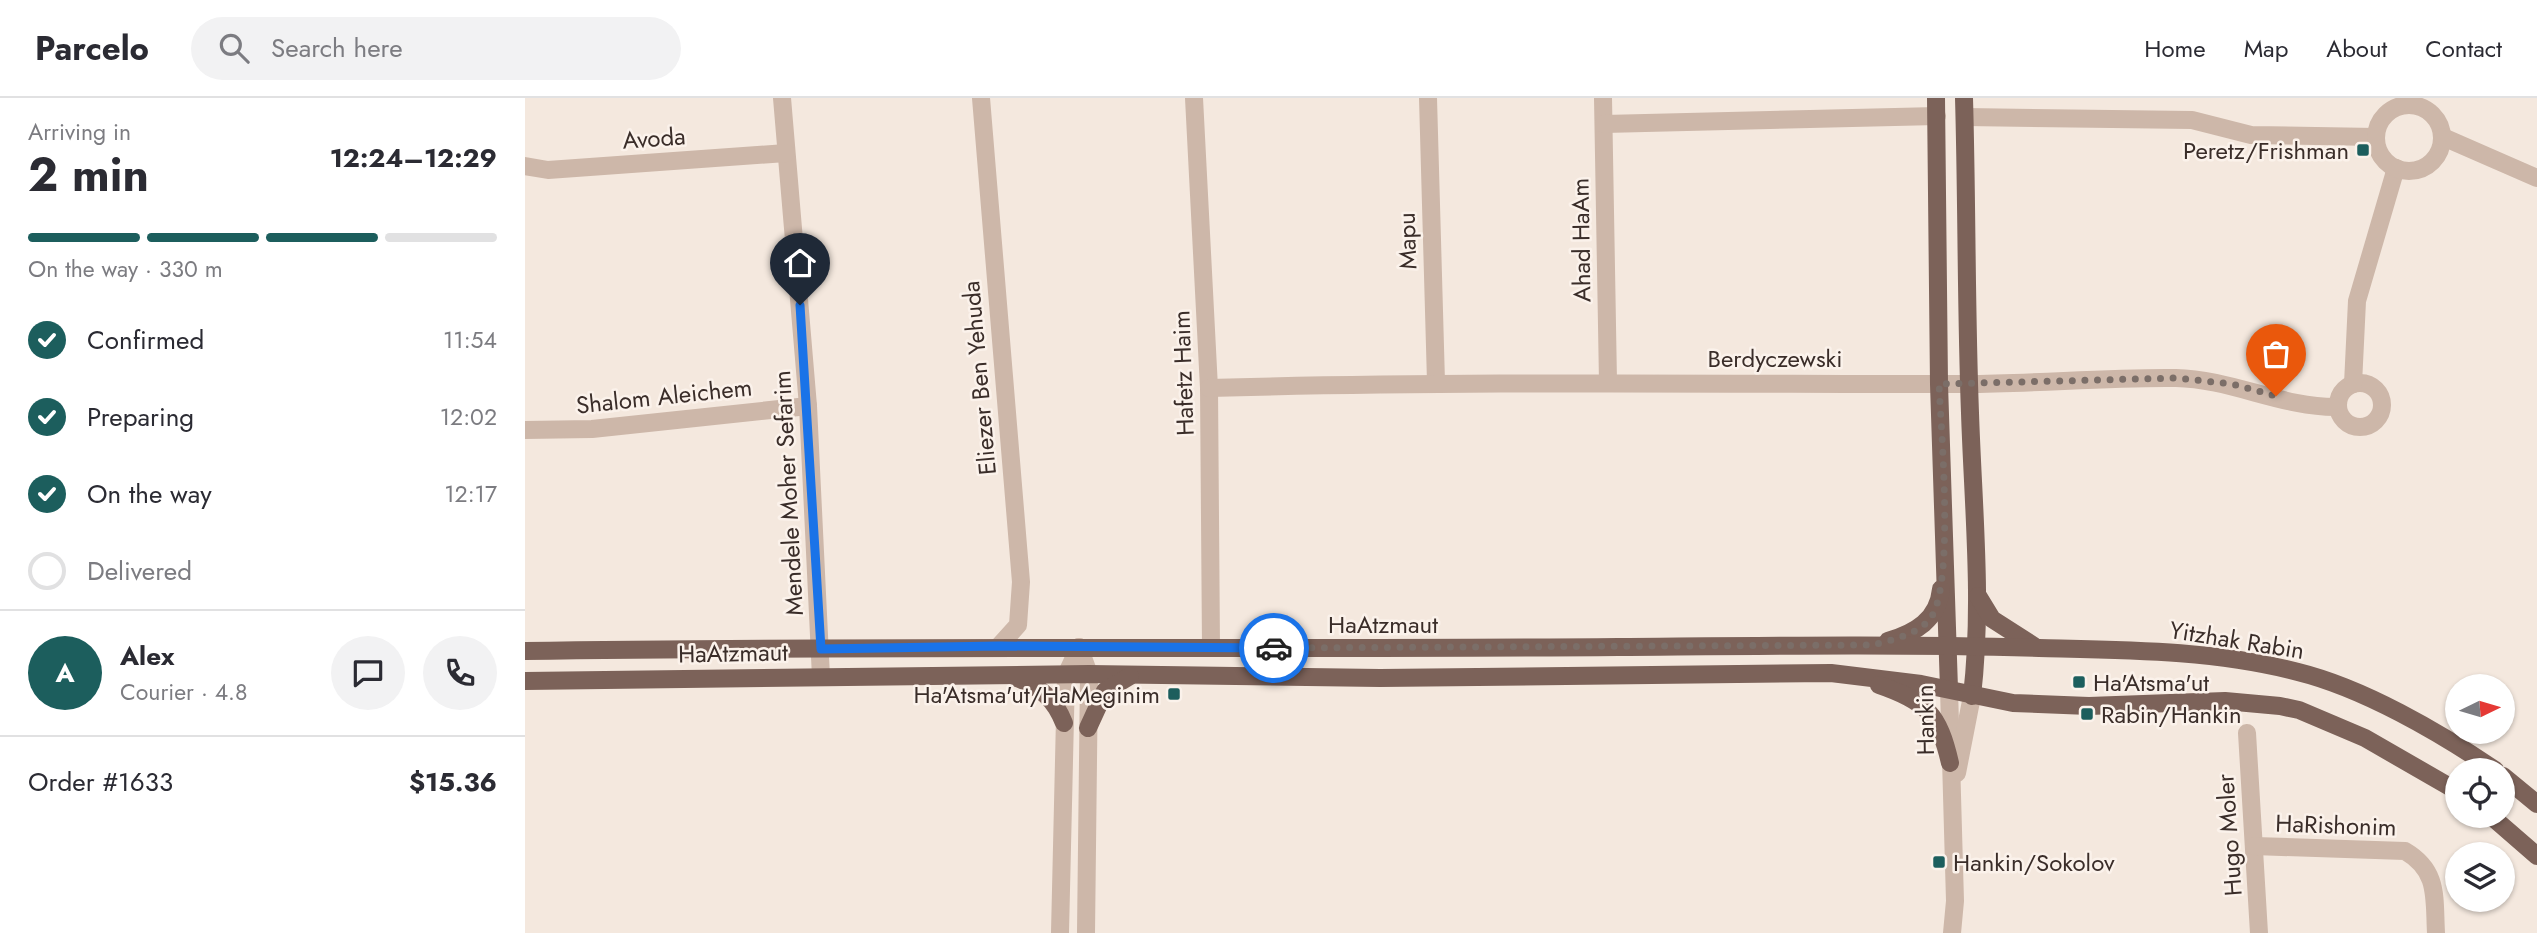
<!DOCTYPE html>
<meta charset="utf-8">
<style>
:root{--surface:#fff;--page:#f2f2f3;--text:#2b2b33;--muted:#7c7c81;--line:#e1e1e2;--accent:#1c5e5d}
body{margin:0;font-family:Jost,sans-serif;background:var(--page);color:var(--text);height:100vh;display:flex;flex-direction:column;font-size:26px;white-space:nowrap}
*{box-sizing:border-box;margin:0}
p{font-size:23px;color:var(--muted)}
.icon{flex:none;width:38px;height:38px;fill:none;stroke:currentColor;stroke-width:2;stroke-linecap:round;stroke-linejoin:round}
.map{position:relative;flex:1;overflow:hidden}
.sheet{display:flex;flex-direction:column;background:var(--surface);width:525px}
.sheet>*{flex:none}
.needle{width:46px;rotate:85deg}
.fabs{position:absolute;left:1920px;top:576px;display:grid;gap:14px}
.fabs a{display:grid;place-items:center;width:70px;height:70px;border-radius:50%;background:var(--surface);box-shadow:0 2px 5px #0004;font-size:35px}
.pin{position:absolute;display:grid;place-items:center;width:60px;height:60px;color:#fff;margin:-72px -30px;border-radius:50% 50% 50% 0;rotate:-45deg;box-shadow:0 0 7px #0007}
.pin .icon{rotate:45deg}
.courier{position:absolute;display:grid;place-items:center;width:70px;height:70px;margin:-35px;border:5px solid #1a73e8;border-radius:50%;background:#fff;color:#222;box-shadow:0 2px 9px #0007}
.head em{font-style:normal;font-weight:700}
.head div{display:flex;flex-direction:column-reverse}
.head{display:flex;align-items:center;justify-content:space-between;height:119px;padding:0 28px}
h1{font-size:46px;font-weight:700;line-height:52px}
.bar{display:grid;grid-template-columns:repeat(4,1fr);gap:10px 7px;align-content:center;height:84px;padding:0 28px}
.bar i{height:9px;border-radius:5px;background:var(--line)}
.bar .selected{background:var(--accent)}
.bar p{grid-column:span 4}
.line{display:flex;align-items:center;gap:18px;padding:0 28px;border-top:2px solid var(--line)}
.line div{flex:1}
.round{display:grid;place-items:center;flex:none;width:74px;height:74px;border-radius:37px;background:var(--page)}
ol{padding:0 28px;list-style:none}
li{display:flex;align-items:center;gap:21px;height:77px}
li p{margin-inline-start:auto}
li .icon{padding:7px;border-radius:50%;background:var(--accent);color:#fff;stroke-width:4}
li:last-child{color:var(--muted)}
li i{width:38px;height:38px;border:4px solid var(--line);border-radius:50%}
header{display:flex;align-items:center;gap:42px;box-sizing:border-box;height:98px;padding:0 35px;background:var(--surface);border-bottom:2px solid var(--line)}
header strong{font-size:33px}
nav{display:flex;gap:38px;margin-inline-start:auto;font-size:24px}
.search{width:490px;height:63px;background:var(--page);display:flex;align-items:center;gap:18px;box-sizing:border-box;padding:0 24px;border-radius:38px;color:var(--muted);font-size:26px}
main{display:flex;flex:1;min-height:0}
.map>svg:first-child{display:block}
</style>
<header>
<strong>Parcelo</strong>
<div class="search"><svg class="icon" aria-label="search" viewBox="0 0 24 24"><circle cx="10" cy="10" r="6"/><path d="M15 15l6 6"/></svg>Search here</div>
<nav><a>Home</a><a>Map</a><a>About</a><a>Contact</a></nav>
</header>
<main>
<section class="sheet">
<div class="head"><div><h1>2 min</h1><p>Arriving in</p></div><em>12:24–12:29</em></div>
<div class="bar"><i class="selected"></i><i class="selected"></i><i class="selected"></i><i></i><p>On the way · 330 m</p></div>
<ol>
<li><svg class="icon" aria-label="check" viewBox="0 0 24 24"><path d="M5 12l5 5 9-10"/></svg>Confirmed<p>11:54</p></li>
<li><svg class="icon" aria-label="check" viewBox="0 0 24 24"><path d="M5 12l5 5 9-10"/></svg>Preparing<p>12:02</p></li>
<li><svg class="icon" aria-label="check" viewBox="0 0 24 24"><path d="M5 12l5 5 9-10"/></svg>On the way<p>12:17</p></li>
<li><i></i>Delivered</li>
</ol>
<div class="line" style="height:126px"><b class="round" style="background:var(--accent);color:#fff">A</b><div><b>Alex</b><p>Courier · 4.8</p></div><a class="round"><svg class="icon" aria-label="chat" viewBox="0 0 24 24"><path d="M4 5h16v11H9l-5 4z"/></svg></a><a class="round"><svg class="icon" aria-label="phone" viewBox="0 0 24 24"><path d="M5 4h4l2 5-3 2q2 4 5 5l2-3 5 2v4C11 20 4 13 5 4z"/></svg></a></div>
<div class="line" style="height:91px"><div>Order #1633</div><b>$15.36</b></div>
</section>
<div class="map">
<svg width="2012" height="835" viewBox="0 0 2012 835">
<rect width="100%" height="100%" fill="#f4e8de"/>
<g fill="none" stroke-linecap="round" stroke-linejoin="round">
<g stroke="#cdb7a9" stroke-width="18">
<path d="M257 0 283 308 296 579"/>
<path d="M456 0 496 484 493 527 474 548"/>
<path d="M669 0 684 290 686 549"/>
<path d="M903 0 911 284"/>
<path d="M1078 0 1083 284"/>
<path d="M1440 19 1667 22 1726 37 1851 39"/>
<path d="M1079 26 1412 18"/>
<path d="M0 68 23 72 261 55"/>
<circle cx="1835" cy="307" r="22"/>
<path d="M1828 286 1832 203 1871 70"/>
<path d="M684 290C937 283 1188 286 1441 286 1511 286 1581 279 1651 280 1706 281 1758 310 1813 309"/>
<path d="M0 332 67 331 283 308"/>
<path d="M1722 635 1734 835"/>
<path d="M1729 748 1880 753C1914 773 1909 799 1911 835"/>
</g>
<g stroke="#cdb7a9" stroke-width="18">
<circle cx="1884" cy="40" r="33"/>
<path d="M1918 39 2012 80"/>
<path d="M554 549 564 576 561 835"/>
<path d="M1424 591 1430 803 1427 835"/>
<path d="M1432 675 1447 598"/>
<path d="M535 835 541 577 554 549"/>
</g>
<g stroke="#7c6259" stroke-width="18">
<path d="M1411 0 1414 286 1424 591"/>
<path d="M1439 0C1442 105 1441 210 1445 315 1448 408 1458 505 1447 598"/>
<path d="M1453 498 1467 521 1509 548"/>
<path d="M1363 543C1390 535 1413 522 1416 491"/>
<path d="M0 553C364 547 729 552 1093 549 1233 548 1374 546 1514 550 1600 552 1689 552 1773 574 1838 590 1914 634 1970 672"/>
<path d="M492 580C516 589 530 602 539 625"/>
<path d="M0 583 564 576 855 580 1306 575 1396 586 1488 605 1564 608 1700 603 1755 608 1774 612 1840 640 1932 693"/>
<path d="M1354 587C1401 603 1414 616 1425 665"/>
<path d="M563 630 580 593 605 578"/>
<path d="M1978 678 2012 706"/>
<path d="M1966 718 2012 758"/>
</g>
</g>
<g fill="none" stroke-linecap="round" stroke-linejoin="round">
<path stroke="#7b6e68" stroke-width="7" stroke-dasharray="0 12.6" d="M749 550 1347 547C1367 542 1391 537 1405 521 1430 488 1416 333 1414 286L1652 280 1707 286 1751 298"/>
<path stroke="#1a73e8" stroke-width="9" d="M275 207 296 551 474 548 749 550"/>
</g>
<g fill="#1c5e5d" stroke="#fbf2eb" stroke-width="2.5">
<rect x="1831" y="45" width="14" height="14" rx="3.5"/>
<rect x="1547" y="577" width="14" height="14" rx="3.5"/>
<rect x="642" y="589" width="14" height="14" rx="3.5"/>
<rect x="1555" y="609" width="14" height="14" rx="3.5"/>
<rect x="1407" y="757" width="14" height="14" rx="3.5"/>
</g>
<g text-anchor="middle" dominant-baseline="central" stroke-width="5" stroke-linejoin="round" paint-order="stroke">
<g font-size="24" fill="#3a2d29" stroke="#fbf2eb">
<text transform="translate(129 40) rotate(-4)">Avoda</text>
<text transform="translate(1056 142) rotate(-91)">Ahad HaAm</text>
<text transform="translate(882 143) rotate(-92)">Mapu</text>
<text x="1250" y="260">Berdyczewski</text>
<text transform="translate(658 275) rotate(-92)">Hafetz Haim</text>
<text transform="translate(454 280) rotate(-95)">Eliezer Ben Yehuda</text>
<text transform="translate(139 298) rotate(-6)">Shalom Aleichem</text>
<text transform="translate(263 395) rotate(-93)">Mendele Moher Sefarim</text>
<text x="858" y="526">HaAtzmaut</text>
<text transform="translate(1712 542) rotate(9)">Yitzhak Rabin</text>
<text transform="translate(208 555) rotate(-1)">HaAtzmaut</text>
<text transform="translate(1400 622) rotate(-91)">Hankin</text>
<text transform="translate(1811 727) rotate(2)">HaRishonim</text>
<text transform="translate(1704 737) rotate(-94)">Hugo Moler</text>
</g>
<g font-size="24" fill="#3a2d29" stroke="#fbf2eb" text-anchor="start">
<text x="1824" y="52" text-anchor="end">Peretz/Frishman</text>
<text x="1568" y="584">Ha'Atsma'ut</text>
<text x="635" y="596" text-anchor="end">Ha'Atsma'ut/HaMeginim</text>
<text x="1576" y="616">Rabin/Hankin</text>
<text x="1428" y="764">Hankin/Sokolov</text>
</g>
</g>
</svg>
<div class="fabs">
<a><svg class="needle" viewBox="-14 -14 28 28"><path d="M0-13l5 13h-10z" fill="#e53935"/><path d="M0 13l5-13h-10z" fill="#7c7c81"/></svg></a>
<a><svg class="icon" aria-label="locate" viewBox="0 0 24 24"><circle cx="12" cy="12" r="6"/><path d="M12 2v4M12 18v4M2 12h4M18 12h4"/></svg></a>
<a><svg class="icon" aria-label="layers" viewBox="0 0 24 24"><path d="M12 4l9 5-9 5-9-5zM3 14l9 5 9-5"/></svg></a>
</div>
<div class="pin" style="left:1751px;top:298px;background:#ea580c"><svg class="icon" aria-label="bag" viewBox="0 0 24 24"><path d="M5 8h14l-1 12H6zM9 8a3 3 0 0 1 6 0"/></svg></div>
<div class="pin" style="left:275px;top:207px;background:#1f2937"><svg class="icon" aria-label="home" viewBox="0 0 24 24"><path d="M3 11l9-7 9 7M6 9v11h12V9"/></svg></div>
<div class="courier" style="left:749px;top:550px"><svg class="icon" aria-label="car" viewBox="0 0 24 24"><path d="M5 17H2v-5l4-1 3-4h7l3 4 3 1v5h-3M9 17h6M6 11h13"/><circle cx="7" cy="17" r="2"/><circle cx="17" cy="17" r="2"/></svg></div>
</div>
</main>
